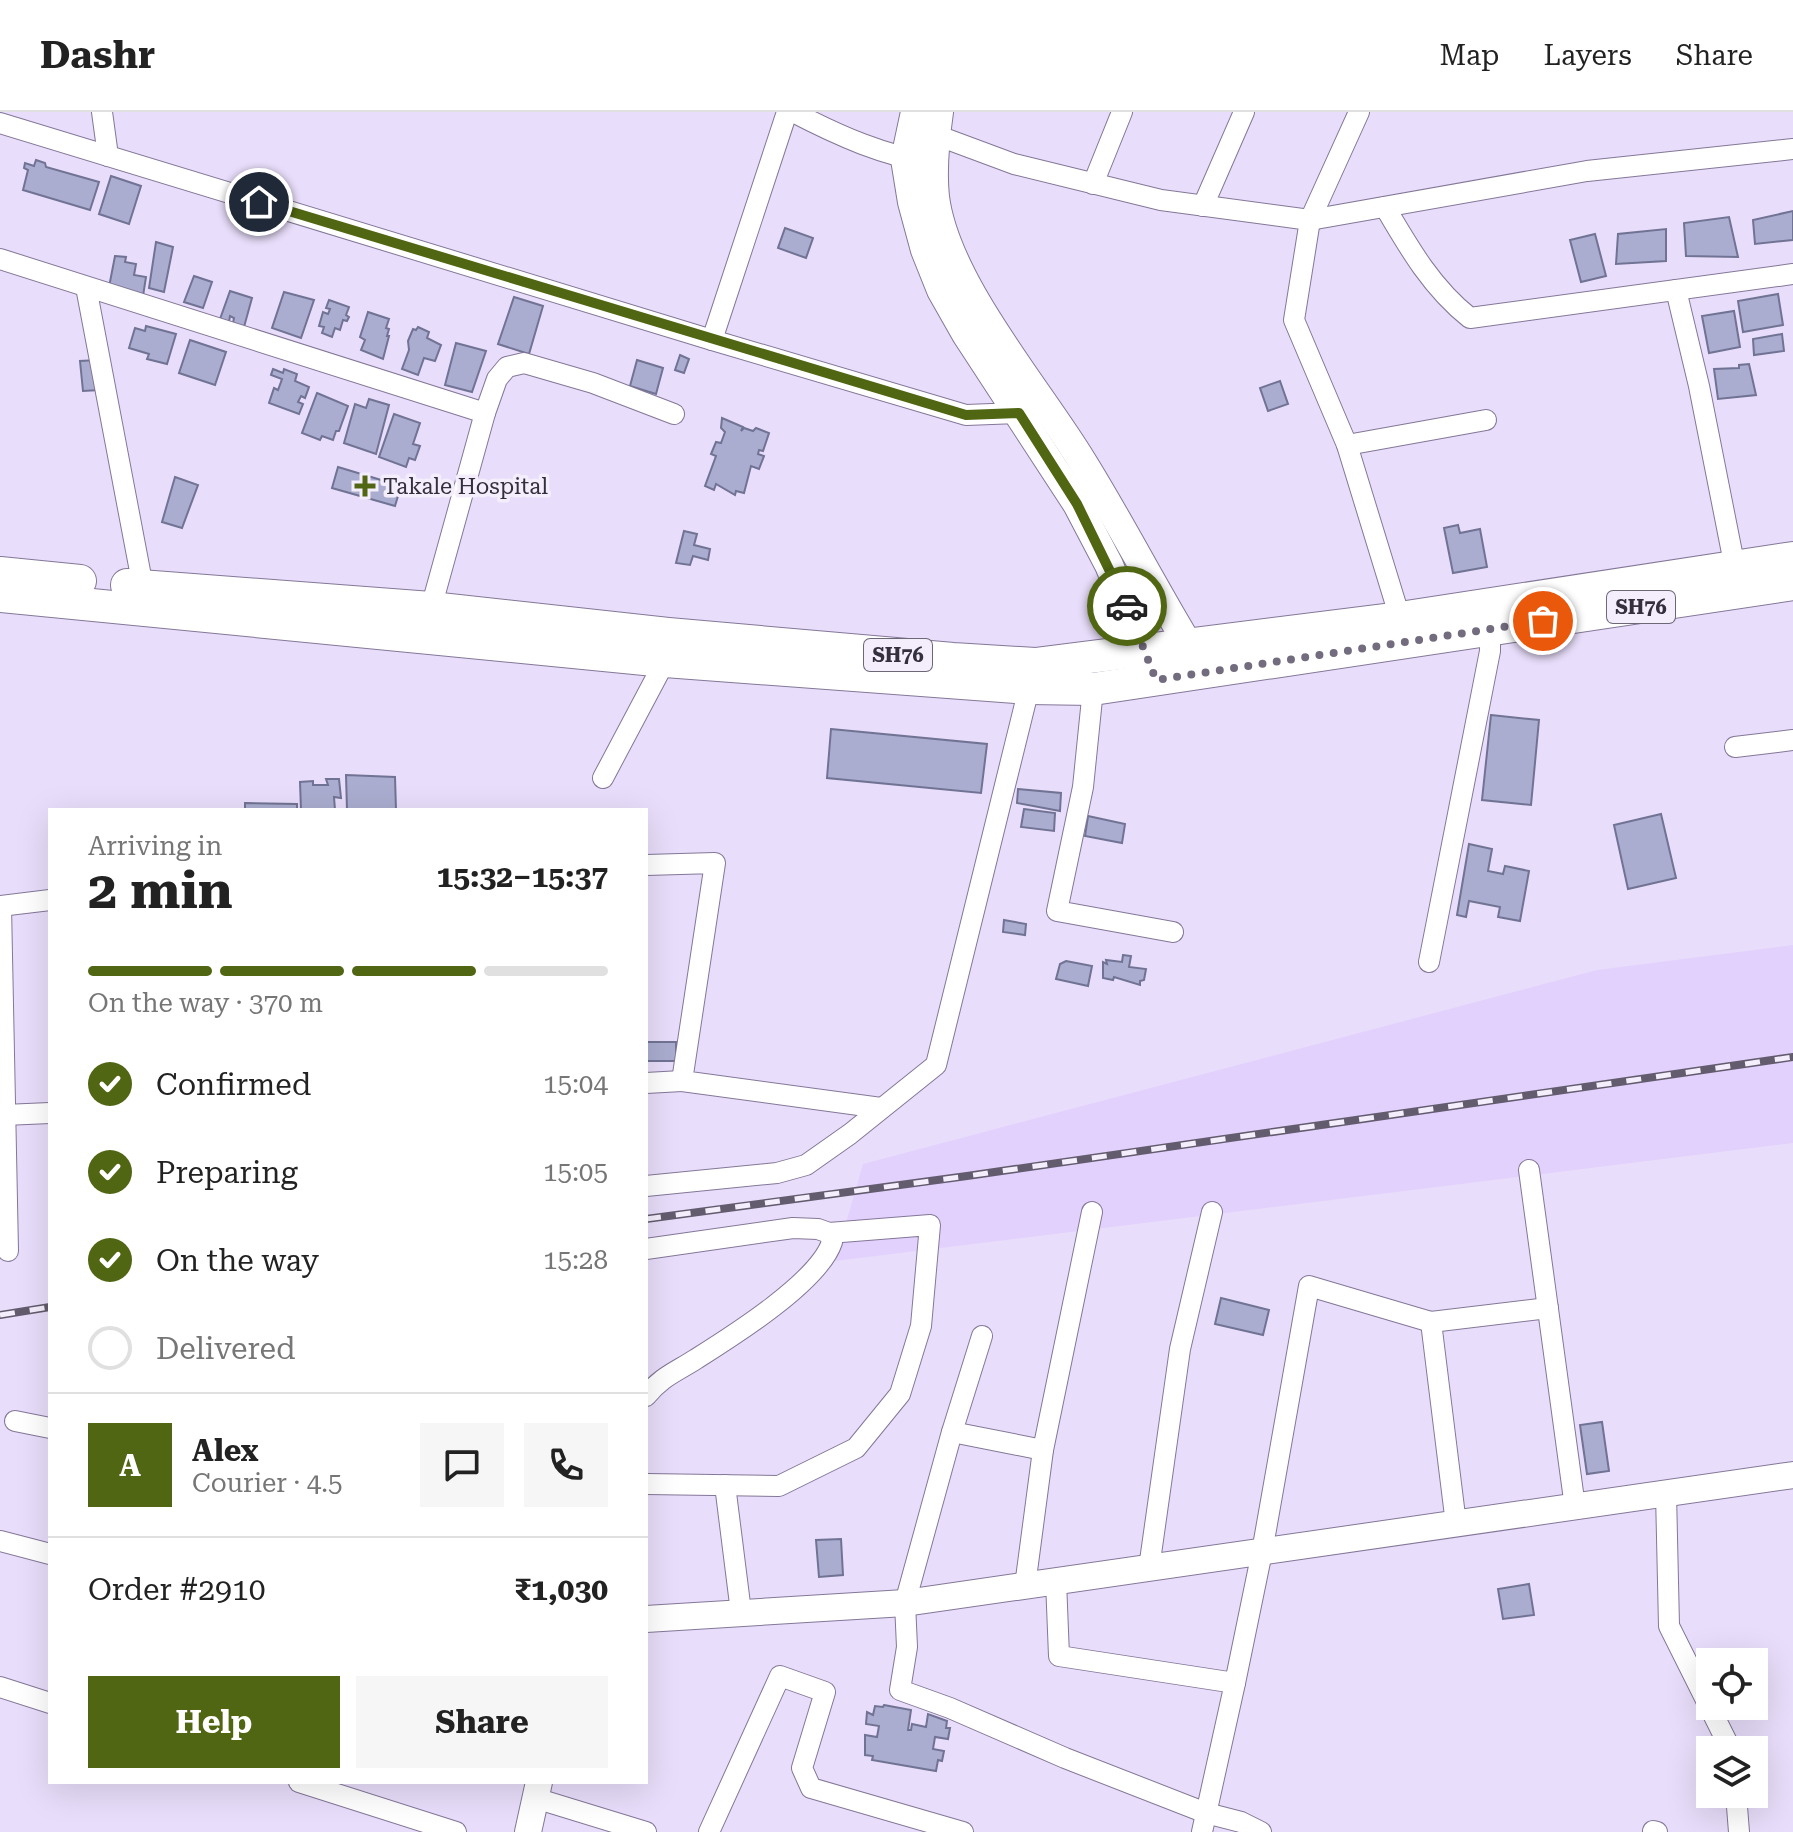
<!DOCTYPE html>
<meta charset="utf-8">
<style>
:root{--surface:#fff;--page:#f6f6f6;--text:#222;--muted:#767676;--line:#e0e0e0;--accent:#516612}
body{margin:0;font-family:"Roboto Serif",serif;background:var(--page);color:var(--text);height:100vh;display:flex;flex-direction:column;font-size:30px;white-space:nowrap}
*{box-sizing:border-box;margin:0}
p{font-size:26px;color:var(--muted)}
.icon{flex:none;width:44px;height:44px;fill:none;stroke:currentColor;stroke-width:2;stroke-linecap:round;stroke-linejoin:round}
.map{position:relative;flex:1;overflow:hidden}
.panel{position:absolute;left:48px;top:696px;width:600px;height:976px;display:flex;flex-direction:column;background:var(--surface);border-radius:0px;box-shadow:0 8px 32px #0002}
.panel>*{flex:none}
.controls{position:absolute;left:1696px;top:1536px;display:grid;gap:16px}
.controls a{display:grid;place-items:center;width:72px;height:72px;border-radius:0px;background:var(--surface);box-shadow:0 8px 32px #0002;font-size:40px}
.pin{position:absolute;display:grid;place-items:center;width:68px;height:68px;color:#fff;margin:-34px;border:4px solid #fff;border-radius:50%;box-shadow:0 2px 8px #0007}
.courier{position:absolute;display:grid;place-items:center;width:80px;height:80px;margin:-40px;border:6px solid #516612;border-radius:50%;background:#fff;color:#222;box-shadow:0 2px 10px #0007}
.overview em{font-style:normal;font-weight:700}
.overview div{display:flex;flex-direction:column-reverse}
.overview{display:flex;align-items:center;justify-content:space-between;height:136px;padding:0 40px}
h1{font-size:52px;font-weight:700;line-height:60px}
.bar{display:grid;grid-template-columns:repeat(4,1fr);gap:12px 8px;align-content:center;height:96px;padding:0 40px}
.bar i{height:10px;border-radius:6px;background:var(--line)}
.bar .selected{background:var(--accent)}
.bar p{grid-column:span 4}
.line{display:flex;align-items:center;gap:20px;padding:0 40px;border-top:2px solid var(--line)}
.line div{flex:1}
.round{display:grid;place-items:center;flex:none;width:84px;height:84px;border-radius:0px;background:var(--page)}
ol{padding:0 40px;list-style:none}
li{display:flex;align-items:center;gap:24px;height:88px}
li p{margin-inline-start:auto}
li .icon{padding:8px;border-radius:50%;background:var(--accent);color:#fff;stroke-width:4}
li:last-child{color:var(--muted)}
li i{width:44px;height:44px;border:4px solid var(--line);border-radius:50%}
.button{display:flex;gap:16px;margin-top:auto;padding:16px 40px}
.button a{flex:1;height:92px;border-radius:0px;background:var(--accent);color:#fff;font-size:32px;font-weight:700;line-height:92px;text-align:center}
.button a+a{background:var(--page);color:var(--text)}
header{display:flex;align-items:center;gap:48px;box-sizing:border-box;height:112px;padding:0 40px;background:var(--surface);border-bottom:2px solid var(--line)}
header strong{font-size:38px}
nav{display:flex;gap:44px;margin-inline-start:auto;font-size:28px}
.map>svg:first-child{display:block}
</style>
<header>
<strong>Dashr</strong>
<nav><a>Map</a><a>Layers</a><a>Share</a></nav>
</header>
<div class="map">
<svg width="1793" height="1720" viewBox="0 0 1793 1720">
<rect width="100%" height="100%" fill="#e8ddfa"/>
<path fill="#e2d1fd" d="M1793 833V1031L835 1149 863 1052 1597 858Z"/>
<g fill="#abadd0" stroke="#717394" stroke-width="2">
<path d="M36 48 45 51 46 55 99 70 90 98 23 78 28 58 24 56 25 51 34 54Z"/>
<path d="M111 64 141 74 129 112 99 102Z"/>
<path d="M1793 99V128L1755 132 1753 108Z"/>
<path d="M1729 105 1738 145 1686 144 1684 111Z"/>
<path d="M785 116 813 126 806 146 778 136Z"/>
<path d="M1666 117V149L1616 152 1618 122Z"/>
<path d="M1595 122 1606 164 1581 170 1570 128Z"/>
<path d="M156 130 173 135 164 180 149 176Z"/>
<path d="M115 144 126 145 125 150 136 152 134 163 146 165 143 184 109 175Z"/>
<path d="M194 164 212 170 203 196 184 190Z"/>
<path d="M230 179 252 186 244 215 233 211 234 206 230 204 229 210 220 207Z"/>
<path d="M284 180 314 188 301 226 272 216Z"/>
<path d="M1778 182 1783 213 1743 220 1738 189Z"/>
<path d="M514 185 543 194 529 242 498 232Z"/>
<path d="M329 188 349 195 346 203 349 205 347 209 343 208 340 218 335 216 332 225 322 221 324 215 319 214 323 200 328 202 330 197 326 196Z"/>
<path d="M1734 199 1740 235 1709 241 1702 204Z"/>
<path d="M368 200 389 207 386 216 389 217 387 224H389L383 247 361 238 365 228 360 225Z"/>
<path d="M146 214 176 222 167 252 147 247 149 242 129 236 135 216 145 219Z"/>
<path d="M418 215 429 220 427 226 441 233 435 249 424 246 418 263 402 257 409 238 408 229 413 217 416 218Z"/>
<path d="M1782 222 1784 239 1754 243 1753 227Z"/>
<path d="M190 228 226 240 215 273 179 261Z"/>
<path d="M456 231 486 239 472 280 445 273Z"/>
<path d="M680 243 689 247 684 261 675 258Z"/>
<path d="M98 248 100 278 83 279 80 249Z"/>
<path d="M637 248 663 256 656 282 630 274Z"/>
<path d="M1749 252 1756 283 1718 287 1714 257 1739 256V253Z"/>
<path d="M273 257 283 261 284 257 297 262 295 269 309 275 305 286 301 284 298 290 303 292 299 302 269 291 274 276 278 278 282 267 271 263Z"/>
<path d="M1280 269 1288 292 1268 299 1260 276Z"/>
<path d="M317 281 348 294 339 319H336L333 328 322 324 320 328 302 321Z"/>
<path d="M369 287 389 293 376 342 344 331 355 292 366 296Z"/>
<path d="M394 302 420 311 413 332 420 334 415 348 409 346 406 355 379 345Z"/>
<path d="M722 306 743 315 741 319 744 316 753 319 756 316 769 321 763 339 759 338 758 342 764 344 759 357 751 354 744 381 736 379 735 383 716 372 714 378 705 374 716 344 711 342 716 330 721 331 725 320 721 316Z"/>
<path d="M338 355 401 374 395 394 332 376Z"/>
<path d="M175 365 198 373 182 416 162 410Z"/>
<path d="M1458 413 1460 421 1480 417 1487 455 1453 461 1444 416Z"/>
<path d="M684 419 697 422 694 433 710 437 708 448 693 444 690 453 676 451Z"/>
<path d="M1491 603 1539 608 1531 693 1482 688Z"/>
<path d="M831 617 987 632 981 681 827 666Z"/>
<path d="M346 663 395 665 396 698H347Z"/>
<path d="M326 667H339L341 686 334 685 335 698H301L300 670 313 669V673H328Z"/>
<path d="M1018 677 1061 681 1060 699 1017 691Z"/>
<path d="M245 691 297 692V698H245Z"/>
<path d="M1024 697 1055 701 1054 719 1021 715Z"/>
<path d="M1661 702 1676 766 1628 777 1614 713Z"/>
<path d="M1088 704 1125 712 1122 731 1085 724Z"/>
<path d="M1469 732 1492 737 1488 759 1503 762 1505 754 1529 759 1520 809 1498 805 1500 795 1469 789 1466 805 1457 803Z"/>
<path d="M1004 808 1026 812 1025 823 1003 820Z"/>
<path d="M1123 843 1131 844 1129 855 1146 857 1144 868 1140 869V873L1114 865 1113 868 1103 866V850L1107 852 1106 848 1122 850Z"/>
<path d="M1066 849 1092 854 1088 874 1056 867 1060 852Z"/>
<rect x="646" y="930" width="30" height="19"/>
<path d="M1221 1186 1269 1198 1263 1223 1215 1212Z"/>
<path d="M1602 1310 1609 1359 1587 1362 1580 1313Z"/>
<path d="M841 1427 843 1463 819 1465 816 1428Z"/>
<path d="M1529 1472 1534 1503 1503 1507 1498 1477Z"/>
<path d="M884 1593 911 1598 908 1618H911L912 1612 926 1615 928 1602 947 1609 946 1616H950L948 1627 935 1625 933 1637 944 1639 942 1649 938 1648 936 1659 872 1648 873 1644 865 1643V1623L877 1625 879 1614 866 1612 867 1600 873 1603 875 1594 883 1595Z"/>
</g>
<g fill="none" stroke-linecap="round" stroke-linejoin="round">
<g stroke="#847798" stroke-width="22">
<g id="minor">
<path d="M102 0 108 44"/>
<path d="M793 0C837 23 886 45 934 51"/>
<path d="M1359 0 1310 108 1294 208 1347 333 1400 506"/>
<path d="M0 11 712 228 966 303 1019 301"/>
<path d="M936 23 1014 52 1161 88 1310 108 1587 59 1793 37"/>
<path d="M1093 72 1122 0"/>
<path d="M1203 94 1244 0"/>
<path d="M1385 95C1409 136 1432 176 1470 206L1793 162"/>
<path d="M0 147 485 301"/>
<path d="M86 175 143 475"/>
<path d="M1676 178 1699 274 1735 456"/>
<path d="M712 228 787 0"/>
<path d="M1347 333 1486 308"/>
<path d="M431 496 485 301 497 267 507 255 524 251 593 271 674 302"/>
<path d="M1093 577 1083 675 1057 799 1173 820"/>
<path d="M1735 635 1793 628"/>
<path d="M603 666 665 549"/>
<path d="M646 753 715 751 682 969 881 996"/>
<path d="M0 794 50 788"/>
<path d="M1 794 8 1139"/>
<path d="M1429 850 1490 539V516"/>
<path d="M646 971 682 969"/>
<path d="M4 1003 50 1001"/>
<path d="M1529 1058 1575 1395"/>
<path d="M646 1074 777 1061 806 1053 850 1022 936 953 1029 576"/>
<path d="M646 1137 793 1116 818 1117 829 1121 832 1130C819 1170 731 1225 696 1247 676 1260 661 1265 646 1284"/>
<path d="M1431 1210 1456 1412"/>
<path d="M982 1224 952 1320 905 1491 907 1535 900 1578 950 1596 1065 1646 1206 1701 1241 1710 1261 1720"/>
<path d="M15 1309 50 1316"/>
<path d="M952 1320 1043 1338 1025 1474"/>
<path d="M1043 1338 1092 1100"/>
<path d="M646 1372 779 1374 856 1336 900 1282 921 1214 930 1113 829 1121"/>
<path d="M725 1373 741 1500"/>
<path d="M1666 1381 1669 1514 1731 1638"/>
<path d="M0 1429 50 1442"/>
<path d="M1149 1456 1180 1237 1212 1100"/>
<path d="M1056 1469 1059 1544 1235 1571 1262 1440 1309 1174 1431 1210 1548 1196"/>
<path d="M0 1575 50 1591"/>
<path d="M299 1670 456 1720"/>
<path d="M1736 1682 1739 1720"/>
<path d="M535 1686 646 1720"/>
<path d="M1653 1719 1657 1720"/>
<path d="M709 1720 780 1564 825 1580 802 1656 811 1676 963 1720"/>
<path d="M1202 1720 1235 1571"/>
</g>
</g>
<g stroke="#847798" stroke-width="28">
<g id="tertiary">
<path d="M646 1507 905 1491 1793 1363"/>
<path d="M528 1720 539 1670"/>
</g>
</g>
<g stroke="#847798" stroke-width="30">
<g id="secondary">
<path d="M915 0 905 47 912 90 925 138 941 178 966 222 1077 392 1109 453 1152 557"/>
<path d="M939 0C935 28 932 57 935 85 946 171 1037 275 1082 349 1120 410 1152 473 1189 534L1197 552"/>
</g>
</g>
<g stroke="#847798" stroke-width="34">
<g id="primary">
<path d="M0 461 80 469"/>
<path d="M127 473 431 496 668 522 953 547 1035 552 1400 506 1793 446"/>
<path d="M0 484 665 549 1029 576 1093 577 1793 472"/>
</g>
</g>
<use href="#minor" stroke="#fff" stroke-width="20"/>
<use href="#tertiary" stroke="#fff" stroke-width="26"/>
<use href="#secondary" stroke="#fff" stroke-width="28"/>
<use href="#primary" stroke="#fff" stroke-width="32"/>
<g stroke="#635c6e" stroke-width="8">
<g id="rail">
<path d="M646 1107 967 1064 1793 945"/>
<path d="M0 1203 50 1195"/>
</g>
</g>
<use href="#rail" stroke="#f3edfc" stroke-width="5" stroke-dasharray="15" stroke-linecap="butt"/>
</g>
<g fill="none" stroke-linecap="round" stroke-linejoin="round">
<path stroke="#736c7f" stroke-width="8" stroke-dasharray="0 14.4" d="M1127 494 1156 568 1543 509"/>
<path stroke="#516612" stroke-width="10" d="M259 90 966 303 1019 301 1077 392 1127 494"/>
</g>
<path fill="#516612" stroke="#f3edfc" stroke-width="3" d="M361 362h8v8h8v8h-8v8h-8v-8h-8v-8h8z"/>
<g text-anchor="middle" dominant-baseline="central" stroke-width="7" stroke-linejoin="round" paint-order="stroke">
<g fill="#f3edfc" stroke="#6d6876" stroke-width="2">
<rect x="1607" y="479" width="68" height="32" rx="6"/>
<rect x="864" y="527" width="68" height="32" rx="6"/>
</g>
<g font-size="20" font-weight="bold" fill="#342f3d">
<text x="1641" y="495">SH76</text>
<text x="898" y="543">SH76</text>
</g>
<g font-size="22" fill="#342f3d" stroke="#f3edfc" text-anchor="start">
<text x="383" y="374">Takale Hospital</text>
</g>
</g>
</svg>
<div class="controls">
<a><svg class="icon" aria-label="locate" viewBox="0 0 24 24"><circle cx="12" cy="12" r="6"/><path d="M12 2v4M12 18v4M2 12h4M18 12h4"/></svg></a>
<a><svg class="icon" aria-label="layers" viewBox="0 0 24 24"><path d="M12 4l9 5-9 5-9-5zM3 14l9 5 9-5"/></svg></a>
</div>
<div class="pin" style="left:1543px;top:509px;background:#ea580c"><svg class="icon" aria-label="bag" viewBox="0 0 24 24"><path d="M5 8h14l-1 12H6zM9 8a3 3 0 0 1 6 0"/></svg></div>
<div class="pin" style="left:259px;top:90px;background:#1f2937"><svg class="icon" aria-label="home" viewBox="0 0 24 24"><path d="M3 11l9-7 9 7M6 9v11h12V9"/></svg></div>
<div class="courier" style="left:1127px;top:494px"><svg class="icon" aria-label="car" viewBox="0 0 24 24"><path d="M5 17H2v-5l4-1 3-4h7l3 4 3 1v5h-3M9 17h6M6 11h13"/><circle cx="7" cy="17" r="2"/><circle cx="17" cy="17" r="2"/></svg></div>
<section class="panel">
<div class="overview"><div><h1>2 min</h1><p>Arriving in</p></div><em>15:32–15:37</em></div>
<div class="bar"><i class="selected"></i><i class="selected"></i><i class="selected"></i><i></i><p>On the way · 370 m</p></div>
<ol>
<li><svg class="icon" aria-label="check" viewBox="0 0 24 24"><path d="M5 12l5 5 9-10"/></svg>Confirmed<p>15:04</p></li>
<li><svg class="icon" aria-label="check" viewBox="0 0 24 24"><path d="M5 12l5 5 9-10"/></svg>Preparing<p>15:05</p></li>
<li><svg class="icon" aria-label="check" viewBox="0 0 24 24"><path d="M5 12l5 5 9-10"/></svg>On the way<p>15:28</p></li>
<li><i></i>Delivered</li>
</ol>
<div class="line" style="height:144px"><b class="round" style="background:var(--accent);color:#fff">A</b><div><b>Alex</b><p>Courier · 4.5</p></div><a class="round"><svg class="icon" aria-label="chat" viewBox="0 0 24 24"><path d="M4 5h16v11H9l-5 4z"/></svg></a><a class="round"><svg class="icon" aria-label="phone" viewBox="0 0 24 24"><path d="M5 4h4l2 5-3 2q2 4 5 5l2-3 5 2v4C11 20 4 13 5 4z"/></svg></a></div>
<div class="line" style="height:104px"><div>Order #2910</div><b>₹1,030</b></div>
<div class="button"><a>Help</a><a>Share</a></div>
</section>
</div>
